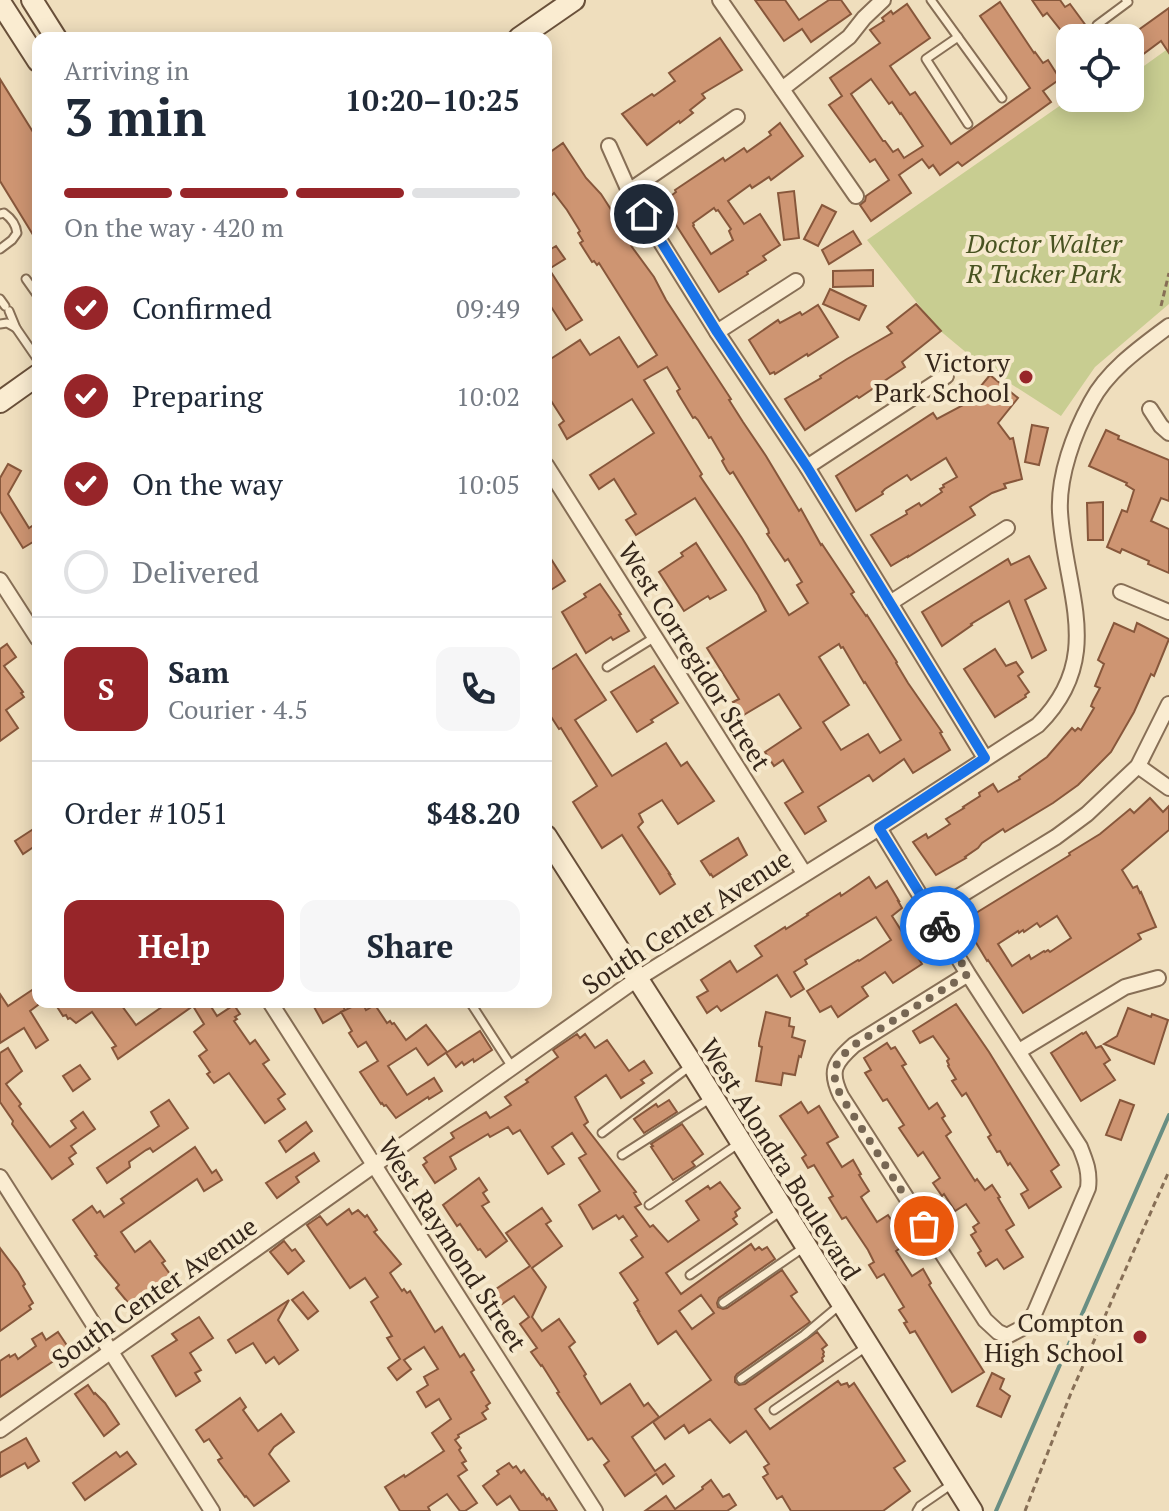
<!DOCTYPE html>
<meta charset="utf-8">
<style>
:root{--surface:#fff;--page:#f6f6f7;--text:#1f2937;--muted:#747a83;--line:#e0e1e3;--accent:#972529}
body{margin:0;font-family:"PT Serif",serif;background:var(--page);color:var(--text);height:100vh;display:flex;flex-direction:column;font-size:30px;white-space:nowrap}
*{box-sizing:border-box;margin:0}
p{font-size:26px;color:var(--muted)}
.icon{flex:none;width:44px;height:44px;fill:none;stroke:currentColor;stroke-width:2;stroke-linecap:round;stroke-linejoin:round}
.map{position:relative;flex:1;overflow:hidden}
.side{position:absolute;left:32px;top:32px;width:520px;height:976px;display:flex;flex-direction:column;background:var(--surface);border-radius:16px;box-shadow:0 4px 20px #0003}
.side>*{flex:none}
.tools{position:absolute;left:1056px;top:24px;display:grid;gap:16px}
.tools a{display:grid;place-items:center;width:88px;height:88px;border-radius:16px;background:var(--surface);box-shadow:0 4px 20px #0003;font-size:40px}
.pin{position:absolute;display:grid;place-items:center;width:68px;height:68px;color:#fff;margin:-34px;border:4px solid #fff;border-radius:50%;box-shadow:0 2px 8px #0007}
.courier{position:absolute;display:grid;place-items:center;width:80px;height:80px;margin:-40px;border:6px solid #1a73e8;border-radius:50%;background:#fff;color:#222;box-shadow:0 2px 10px #0007}
.headline em{font-style:normal;font-weight:600}
.headline div{display:flex;flex-direction:column-reverse}
.headline{display:flex;align-items:center;justify-content:space-between;height:136px;padding:0 32px}
h1{font-size:52px;font-weight:600;line-height:60px}
.bar{display:grid;grid-template-columns:repeat(4,1fr);gap:12px 8px;align-content:center;height:96px;padding:0 32px}
.bar i{height:10px;border-radius:6px;background:var(--line)}
.bar .current{background:var(--accent)}
.bar p{grid-column:span 4}
.line{display:flex;align-items:center;gap:20px;padding:0 32px;border-top:2px solid var(--line)}
.line div{flex:1}
.round{display:grid;place-items:center;flex:none;width:84px;height:84px;border-radius:16px;background:var(--page)}
ol{padding:0 32px;list-style:none}
li{display:flex;align-items:center;gap:24px;height:88px}
li p{margin-inline-start:auto}
li .icon{padding:8px;border-radius:50%;background:var(--accent);color:#fff;stroke-width:4}
li:last-child{color:var(--muted)}
li i{width:44px;height:44px;border:4px solid var(--line);border-radius:50%}
.cta{display:flex;gap:16px;margin-top:auto;padding:16px 32px}
.cta a{flex:1;height:92px;border-radius:16px;background:var(--accent);color:#fff;font-size:32px;font-weight:600;line-height:92px;text-align:center}
.cta a+a{background:var(--page);color:var(--text)}
.map>svg:first-child{display:block}
</style>
<div class="map">
<svg width="1169" height="1511" viewBox="0 0 1169 1511">
<rect width="100%" height="100%" fill="#efdebd"/>
<path fill="#c8cd91" d="M1169 48V304L1095 367 1061 416 980 364 938 329 867 240 1071 98H1130V76Z"/>
<g fill="none" stroke-linecap="round" stroke-linejoin="round">
<path stroke="#698e83" stroke-width="4" d="M996 1511 1169 1115"/>
</g>
<g fill="#ce9572" stroke="#87573b" stroke-width="2" fill-rule="evenodd">
<path d="M755 0H785L799 20 829 0H841L851 14 811 42 802 29 784 41Z"/>
<path d="M1032 0H1060L1065 7 1070 4 1095 38H1067L1047 13 1043 16Z"/>
<path d="M1000 2 1034 53 1035 52 1043 63 1048 60 1060 79 1043 91 1051 102 962 166 958 162 940 175 933 165 929 168 922 159 899 175 911 193 871 221 860 205 865 201 866 196 889 180 875 159 870 162 829 105 842 96 830 78 880 43 870 30 884 21 882 18 891 11 893 14 907 4 930 38 890 66 910 95 915 92 951 144 1030 88 980 16ZM871 79 889 104 892 102 900 114 901 113 923 146 904 158 898 149 893 152 885 141H883L851 94Z"/>
<path d="M1169 8V53L1161 41 1130 64V36Z"/>
<path d="M720 38 742 70 702 94 705 98 690 110 693 113 680 123 679 121 647 145 622 114 652 94 654 96 675 81 669 73Z"/>
<path d="M0 79 38 140V243L0 181Z"/>
<path d="M780 123 803 156 771 180 769 177 752 188 750 185 728 201 744 224 760 214 780 245 763 256 766 260 747 272 748 274 719 292 662 203 676 192 675 190 723 158 725 161 744 148 747 152 771 135 769 132ZM714 208 716 211 718 210 731 229 729 231 733 240 711 254 693 226 694 225 693 223Z"/>
<path d="M563 143 586 178 601 194 610 208 632 247 654 277 666 300 731 399 729 400 743 422 766 456 799 511 801 509 821 545 822 544 854 592 851 594 866 616 867 615 897 662 896 663 908 683 942 732 940 733 950 750 913 773 904 759 873 781 869 775 818 807 826 821 805 834 785 803 803 792 783 760 774 766 765 752 801 728 779 694 742 716 733 702 739 699 707 648 766 611 758 595 695 498 636 535 626 520 636 514 614 479 599 489 590 475 654 433 632 399 567 439 559 425 564 421 546 393V362L580 340 590 355 619 337 638 367 657 355 599 263 597 265 594 261 592 262 580 243 583 241 578 233 580 231 567 210 554 193 551 196 546 188V155ZM667 367 680 389 677 391 679 395 693 418 695 417 698 420 709 438 711 437 724 459 722 461 727 470 730 474 733 472 768 529 769 533 767 534 785 561 788 559 802 582 797 585 808 603 789 615 742 538 700 476 702 474 644 380ZM839 644 841 648 843 647 864 683 865 682 901 740 880 753 868 734 841 750 823 722 849 705 819 657Z"/>
<path d="M794 191 799 238 784 240 778 193Z"/>
<path d="M822 205 836 212 818 246 804 239Z"/>
<path d="M853 231 861 244 829 264 822 250Z"/>
<path d="M556 246 565 259 549 269 582 320 566 330 546 299V252Z"/>
<path d="M873 270V286L833 287V271Z"/>
<path d="M830 289 866 306 859 320 823 304Z"/>
<path d="M916 304 941 331 902 362 905 367 859 398 857 396 805 430 785 399 821 378 820 376 847 359 892 333 887 327Z"/>
<path d="M818 305 838 337 808 356 807 354 775 374 774 372 770 374 749 340 778 320 780 323 800 312 802 315Z"/>
<path d="M990 375 1018 398 998 423 1010 439 1013 438 1022 479 1004 484 1006 488 992 493 970 507 975 515 908 557V556L891 566 871 535 907 514 906 511 919 503 921 506 942 492 940 489 944 487 943 485 957 477 946 458 911 480 907 475 885 489 882 492 883 494 856 511 836 476 933 413 937 419 969 402 984 390 980 387Z"/>
<path d="M1032 425 1048 428 1039 465 1025 462Z"/>
<path d="M1106 430 1119 436 1118 439 1169 460V501L1161 498 1151 521 1169 529V573L1148 564 1149 561 1122 549 1120 553 1107 547 1122 510 1127 512 1134 490 1126 485 1127 483 1089 466Z"/>
<path d="M8 464 21 471 8 494 29 528 38 522V539L23 548 0 511V478Z"/>
<path d="M1103 502V540H1088L1087 503Z"/>
<path d="M696 543 726 590 710 599 708 596 684 611 659 572 683 556 681 553Z"/>
<path d="M546 551 565 581 546 593Z"/>
<path d="M1029 556 1046 588 1025 600 1046 650 1032 658 1009 601 971 624 972 625 942 646 922 612 1008 559 1011 565Z"/>
<path d="M600 584 621 614 619 615 629 631 613 640 611 637 586 653 562 612 586 597 584 594Z"/>
<path d="M1114 623 1134 632 1137 623 1169 639 1154 676 1151 674 1134 712 1111 752 1078 785 1053 803 1005 832 1003 829 982 843 978 848 965 857 966 858 936 875 913 842 926 834 928 838 950 824 946 819 964 808 963 807 980 796 979 793 993 784 998 792 1020 779 1019 777 1047 757 1072 728 1075 731 1078 728 1081 730 1094 708 1091 706 1093 701 1100 688 1095 686 1104 664 1098 660Z"/>
<path d="M7 644 16 657 4 666 23 692 21 693 24 697 6 710 18 728 0 741V649Z"/>
<path d="M995 649 1006 666 1016 662 1023 672 1018 676 1029 692 1025 695 1026 697 995 717 964 669Z"/>
<path d="M576 654 606 700 575 720 612 776 666 743 681 766 687 762 714 801 678 824 662 800 639 814 643 822 638 827 670 874H669L675 884 660 894 622 835 602 848 573 802 597 786 561 728 559 729 546 709V673Z"/>
<path d="M654 666 678 703 651 720 653 722 637 732 611 692Z"/>
<path d="M1150 798 1163 812 1169 806V830L1122 870 1133 888 1137 886 1140 893 1141 892 1156 927 1138 934 1141 939 1023 1013 988 960 987 961 963 921 1070 855 1069 853 1100 834 1130 809 1134 813ZM1057 916 1071 938 1050 952 1048 950 1045 952 1044 951 1031 959 1029 955 1012 966 998 944 1018 931 1019 933 1023 930 1024 932 1037 923 1040 927Z"/>
<path d="M38 826V844L23 854 15 841Z"/>
<path d="M738 838 747 855 713 877 711 874 710 875 701 861Z"/>
<path d="M869 877 876 888 887 881 899 901H898L902 908 892 916 906 938 917 931 926 946 915 953 922 964 893 983 885 972 862 987 868 996 838 1017 831 1006 820 1012 807 991 858 960 859 961 891 940 876 917 805 960 807 964 794 972 804 989 791 997 777 975 721 1011 717 1006 707 1013 697 997 708 991 701 980 730 961 737 972 762 956 755 946 785 927 786 929 808 915 807 914 840 893 841 896Z"/>
<path d="M38 986V1005L30 1011 48 1040 36 1048 24 1028 0 1043V994L8 1006Z"/>
<path d="M54 1002H119L136 1025 169 1002H208L217 1016 234 1005 240 1014 235 1017 237 1019 234 1021 250 1044 255 1040 269 1060 263 1064 285 1094 278 1099 285 1109 265 1123 229 1073 214 1083 207 1074 210 1072 199 1056 207 1050 194 1032 204 1024 193 1006 118 1059 112 1048 116 1046 92 1012 76 1023 70 1018 68 1019 66 1015 63 1016Z"/>
<path d="M323 1002H341L345 1010 323 1023 314 1007Z"/>
<path d="M362 1002 366 1010 375 1005 387 1023 390 1021 392 1024 394 1023 406 1040 426 1025 447 1052 428 1065 416 1048 388 1066 407 1095 434 1078 442 1091 429 1099 428 1097 396 1118 386 1105 384 1106 382 1103 381 1104 360 1072 378 1061 366 1042 358 1047 349 1033 352 1031 341 1012Z"/>
<path d="M956 1004 989 1052 1059 1165 1051 1171 1061 1187 1029 1208 1021 1194 1028 1190 1010 1163 1008 1165 1000 1151 997 1152 988 1137 991 1135 966 1093 962 1096 952 1081 956 1079 948 1066 949 1065 947 1061 949 1059 933 1036 920 1043 913 1031Z"/>
<path d="M1128 1008 1151 1017 1152 1014 1168 1020 1154 1064 1104 1044 1117 1036Z"/>
<path d="M766 1012 790 1018 789 1026 794 1027 792 1037 805 1041 801 1057 799 1056 795 1075 783 1073 781 1085 756 1081 762 1047 759 1046V1043Z"/>
<path d="M480 1031 492 1050 474 1062 473 1059 464 1065 462 1062 456 1067 446 1053Z"/>
<path d="M1086 1032 1096 1048 1101 1046 1110 1060 1104 1064 1115 1080 1081 1101 1051 1053 1082 1033 1083 1034Z"/>
<path d="M577 1034 580 1038 585 1034 595 1048 607 1040 629 1071 644 1061 652 1073 641 1080 644 1083 621 1098 606 1075 575 1097 588 1122 584 1125 636 1192 634 1193 641 1204 635 1207 650 1227 653 1225 668 1242 699 1220 686 1201 708 1186 710 1189 720 1182 740 1208 735 1212 737 1216 733 1219 737 1224 666 1273 681 1294 751 1244 755 1250 759 1247 762 1250 767 1247 775 1259 719 1298 717 1303 718 1307 723 1309 727 1308 782 1270 797 1292 791 1296 810 1322 737 1374 735 1377V1382L739 1385 745 1384 817 1332 827 1345 822 1349 824 1352 823 1354 824 1356 822 1358 823 1361 755 1409 770 1429 838 1381 841 1385 847 1383 849 1387 854 1383 905 1461 894 1468 910 1491 883 1511H791L782 1496 777 1499 763 1477 768 1474 764 1467 769 1464 746 1431 730 1443 710 1419 689 1433 684 1425 665 1439 653 1422 711 1380 676 1331 658 1344 638 1311H639L634 1303 638 1300 620 1273 643 1257 631 1240 637 1236 623 1216 619 1219 616 1215 593 1229 579 1205 600 1191 579 1158 586 1154 572 1133 552 1147 564 1164 548 1174 520 1130 513 1134 508 1127 490 1137 488 1134 450 1157 456 1169 435 1183 423 1165 427 1162 424 1158 454 1138 451 1133 486 1112 490 1118 511 1105 505 1097 528 1082 526 1080 558 1057 553 1050ZM701 1295 714 1313 692 1329 679 1311Z"/>
<path d="M887 1043 891 1049 895 1047 906 1064 902 1066 929 1109 937 1103 945 1116 942 1118 951 1132 946 1136 975 1181 977 1179 985 1190 992 1185 1000 1197 998 1198 1014 1225 1006 1230 1023 1257 1004 1269 997 1259 986 1266 978 1253 981 1251 971 1235 976 1232 973 1227 979 1223 966 1204 955 1211 944 1194 942 1196 933 1183 940 1178 923 1152 918 1156 899 1128 904 1125 887 1099 883 1101 865 1073 871 1070 864 1058Z"/>
<path d="M8 1048 22 1071 6 1084 21 1104 19 1106 50 1147 76 1128 71 1121 83 1112 95 1129 71 1146 76 1153 69 1158 73 1164 52 1179 12 1124 13 1121 0 1102V1053Z"/>
<path d="M80 1065 90 1079 73 1091 63 1076Z"/>
<path d="M169 1100 188 1128 153 1152 150 1148 146 1150 129 1162 130 1167 107 1183 97 1168 159 1126 151 1112Z"/>
<path d="M669 1100 677 1112 644 1133 634 1119 656 1104 658 1107Z"/>
<path d="M1120 1100 1134 1105 1121 1140 1106 1135Z"/>
<path d="M801 1102 808 1113 819 1106 838 1137 827 1143 842 1167 853 1160 861 1174 859 1175 869 1191 861 1197 877 1222 888 1215 907 1244 896 1251 912 1276 923 1269 931 1283 929 1285 984 1372 952 1392 915 1331 910 1333 904 1323 907 1322 899 1310 904 1307 884 1274 877 1278 869 1265 874 1262 868 1250 846 1217 842 1219 829 1198 833 1196 814 1165 808 1168 802 1158 806 1155 780 1116Z"/>
<path d="M306 1122 312 1131 286 1152 279 1141Z"/>
<path d="M682 1124 703 1154 692 1162 695 1166 673 1180 651 1147 653 1146 651 1144Z"/>
<path d="M195 1147 212 1173 216 1170 222 1180 204 1191 197 1179 121 1232 135 1252 150 1241 165 1261 162 1263 175 1281 134 1310 116 1288 119 1285 95 1256 97 1255 73 1220 92 1206 97 1213 100 1211 104 1217 124 1203 121 1199Z"/>
<path d="M314 1153 319 1161 296 1177 299 1182 277 1198 266 1183Z"/>
<path d="M479 1178 487 1190 483 1193 489 1202 482 1206 507 1241 486 1257 480 1249 478 1250 460 1224 457 1226 443 1205Z"/>
<path d="M542 1208 551 1221 546 1224 562 1246 532 1268 546 1287 532 1317 542 1331 559 1319 575 1342 569 1347 586 1374 584 1376 601 1404 630 1384 644 1406 648 1403 659 1417 632 1437 655 1471 665 1464 674 1476 663 1484 656 1474 625 1496 604 1465 609 1461 592 1438 588 1440 557 1393 559 1392 542 1365 541 1366 531 1352 537 1348 520 1324 529 1317 514 1296 502 1304 493 1291 530 1266 506 1233Z"/>
<path d="M349 1209 352 1214 358 1210 365 1217 367 1215 377 1230 374 1232 401 1264 390 1273 402 1291 404 1289 407 1293 410 1291 435 1332 442 1327 460 1357 464 1354 474 1370 471 1372 490 1403 486 1406 488 1409 482 1413 486 1419 458 1435 459 1437 455 1440 461 1448 459 1450 466 1461 462 1463 467 1470 458 1476 477 1503 465 1511H460L447 1494 428 1507 430 1511H400L385 1487 404 1475 405 1477 444 1451 432 1433 451 1419 439 1399 426 1407 417 1392 428 1385 424 1377 438 1369 424 1347 404 1360 411 1369 397 1380 388 1368 400 1359 387 1338 392 1336 371 1302 378 1297 365 1278 350 1288 307 1225 320 1216 327 1225Z"/>
<path d="M284 1241 292 1251 295 1249 304 1261 288 1274 270 1252Z"/>
<path d="M0 1248 18 1272 25 1284 23 1286 33 1303 29 1306 31 1309 0 1331Z"/>
<path d="M303 1292 318 1311 308 1319 292 1300Z"/>
<path d="M289 1300 278 1320 298 1350 279 1364 274 1357 266 1363 253 1343 236 1353 228 1340Z"/>
<path d="M199 1317 213 1338 190 1353 201 1370 195 1373 200 1381 176 1396 152 1356 177 1340 172 1334Z"/>
<path d="M58 1332 70 1350 0 1397V1361L9 1355 10 1357 15 1354 18 1359 36 1346 32 1339 42 1333 46 1340Z"/>
<path d="M992 1373 1004 1379 1000 1389 1010 1396 1001 1417 977 1406Z"/>
<path d="M88 1385 94 1394 95 1393 105 1403 119 1424 104 1436 75 1394Z"/>
<path d="M240 1398 246 1407 243 1410 258 1431 281 1414 294 1432 274 1447 269 1454 289 1481 254 1506 246 1496 245 1497 219 1462 218 1460 222 1458 209 1439 204 1442 196 1430Z"/>
<path d="M26 1438 39 1461 28 1468 25 1463 0 1477V1453Z"/>
<path d="M116 1452 120 1457 127 1452 136 1464 85 1500 73 1483Z"/>
<path d="M509 1463 513 1468 516 1466 521 1473 524 1470 542 1495 543 1494 547 1500 549 1498 557 1511H520L510 1496 497 1505 483 1486 499 1474 497 1471Z"/>
<path d="M711 1480 723 1497 729 1494 736 1505 727 1511H645L666 1496 675 1509 703 1489 702 1487Z"/>
</g>
<g fill="none" stroke-linecap="round" stroke-linejoin="round">
<g stroke="#876f56" stroke-width="11">
<g id="lane">
<path d="M931 0 1002 98"/>
<path d="M1097 25 1128 2 1126 0"/>
<path d="M958 37 926 59 968 124"/>
<path d="M0 214 4 213C11 218 16 224 17 233L12 240 0 249"/>
<path d="M26 279 38 296"/>
<path d="M0 299 5 306"/>
<path d="M9 311 16 328 38 360"/>
<path d="M0 324 7 323 16 328"/>
<path d="M607 667 655 637"/>
<path d="M470 1002 512 1067"/>
<path d="M602 1133 689 1067"/>
<path d="M622 1155 711 1098"/>
<path d="M649 1205 738 1144"/>
<path d="M690 1275 780 1212"/>
<path d="M723 1303 803 1248"/>
<path d="M741 1379 804 1335 841 1304"/>
<path d="M774 1410 866 1347"/>
<path d="M917 1511 920 1506 952 1484"/>
</g>
</g>
<g stroke="#876f56" stroke-width="18">
<g id="street">
<path d="M720 0 856 196"/>
<path d="M782 89 849 37 864 18 883 0"/>
<path d="M609 146 629 191 717 332 807 467 985 758"/>
<path d="M629 191 737 117"/>
<path d="M717 332 796 281"/>
<path d="M1150 409 1161 426 1169 433"/>
<path d="M546 465 804 873"/>
<path d="M807 467 946 376"/>
<path d="M0 580 38 639"/>
<path d="M1121 592 1169 612"/>
<path d="M890 603 1007 528"/>
<path d="M1138 766 1169 788"/>
<path d="M879 828 968 974 1080 1147C1086 1162 1090 1172 1088 1188L1035 1312 1026 1326 1007 1336 998 1332 985 1320 841 1096C829 1071 834 1063 854 1045L968 974"/>
<path d="M932 913 1056 837 1087 814 1138 766 1169 704"/>
<path d="M270 1002 595 1511"/>
<path d="M1019 1051 1125 987 1158 978"/>
<path d="M0 1177 212 1511"/>
<path d="M0 1430 637 979 879 828 1038 725C1106 657 1065 593 1060 512 1058 476 1074 433 1091 402 1108 370 1141 347 1169 326"/>
</g>
</g>
<g stroke="#69503a" stroke-width="24">
<g id="secondary">
<path d="M32 0 56 38"/>
<path d="M0 2 38 61"/>
<path d="M519 38 574 0"/>
<path d="M0 402 38 375"/>
<path d="M546 836 689 1059 972 1511"/>
</g>
</g>
<g stroke="#876f56" stroke-width="3" stroke-dasharray="6 4" stroke-linecap="butt">
<path d="M1161 306 1169 273"/>
<path d="M1025 1511 1071 1393 1169 1171"/>
</g>
<use href="#lane" stroke="#faecd1" stroke-width="7"/>
<use href="#street" stroke="#faecd1" stroke-width="14"/>
<use href="#secondary" stroke="#faecd1" stroke-width="20"/>
</g>
<g fill="none" stroke-linecap="round" stroke-linejoin="round">
<path stroke="#776754" stroke-width="8" stroke-dasharray="0 14.4" d="M924 1226 841 1096C829 1071 834 1062 854 1045L968 974 940 926"/>
<path stroke="#1a73e8" stroke-width="10" d="M644 214 717 332 807 467 985 758 879 828 940 926"/>
</g>
<g fill="#972529" stroke="#f6e9cd" stroke-width="3">
<circle cx="1026" cy="377" r="8"/>
<circle cx="1140" cy="1337" r="8"/>
</g>
<g text-anchor="middle" dominant-baseline="central" stroke-width="8" stroke-linejoin="round" paint-order="stroke">
<g font-size="26" font-style="italic" fill="#485321" stroke="#f6e9cd">
<text x="1044" y="243">Doctor Walter<tspan x="1044" dy="30">R Tucker Park</tspan></text>
</g>
<g font-size="26" fill="#36271b" stroke="#f6e9cd" text-anchor="end">
<text x="1010" y="362">Victory<tspan x="1010" dy="30">Park School</tspan></text>
<text x="1124" y="1322">Compton<tspan x="1124" dy="30">High School</tspan></text>
</g>
<g font-size="26" fill="#36271b" stroke="#f6e9cd">
<text transform="translate(695 656) rotate(58)">West Corregidor Street</text>
<text transform="translate(686 921) rotate(-33)">South Center Avenue</text>
<text transform="translate(781 1159) rotate(58)">West Alondra Boulevard</text>
<text transform="translate(453 1244) rotate(57)">West Raymond Street</text>
<text transform="translate(154 1292) rotate(-35)">South Center Avenue</text>
</g>
</g>
</svg>
<div class="tools">
<a><svg class="icon" aria-label="locate" viewBox="0 0 24 24"><circle cx="12" cy="12" r="6"/><path d="M12 2v4M12 18v4M2 12h4M18 12h4"/></svg></a>
</div>
<div class="pin" style="left:924px;top:1226px;background:#ea580c"><svg class="icon" aria-label="bag" viewBox="0 0 24 24"><path d="M5 8h14l-1 12H6zM9 8a3 3 0 0 1 6 0"/></svg></div>
<div class="pin" style="left:644px;top:214px;background:#1f2937"><svg class="icon" aria-label="home" viewBox="0 0 24 24"><path d="M3 11l9-7 9 7M6 9v11h12V9"/></svg></div>
<div class="courier" style="left:940px;top:926px"><svg class="icon" aria-label="bike" viewBox="0 0 24 24"><circle cx="6" cy="16" r="4"/><circle cx="18" cy="16" r="4"/><path d="M6 16l4-8h5l3 8M10 8l3 8H6M13 5h3"/></svg></div>
<section class="side">
<div class="headline"><div><h1>3 min</h1><p>Arriving in</p></div><em>10:20–10:25</em></div>
<div class="bar"><i class="current"></i><i class="current"></i><i class="current"></i><i></i><p>On the way · 420 m</p></div>
<ol>
<li><svg class="icon" aria-label="check" viewBox="0 0 24 24"><path d="M5 12l5 5 9-10"/></svg>Confirmed<p>09:49</p></li>
<li><svg class="icon" aria-label="check" viewBox="0 0 24 24"><path d="M5 12l5 5 9-10"/></svg>Preparing<p>10:02</p></li>
<li><svg class="icon" aria-label="check" viewBox="0 0 24 24"><path d="M5 12l5 5 9-10"/></svg>On the way<p>10:05</p></li>
<li><i></i>Delivered</li>
</ol>
<div class="line" style="height:144px"><b class="round" style="background:var(--accent);color:#fff">S</b><div><b>Sam</b><p>Courier · 4.5</p></div><a class="round"><svg class="icon" aria-label="phone" viewBox="0 0 24 24"><path d="M5 4h4l2 5-3 2q2 4 5 5l2-3 5 2v4C11 20 4 13 5 4z"/></svg></a></div>
<div class="line" style="height:104px"><div>Order #1051</div><b>$48.20</b></div>
<div class="cta"><a>Help</a><a>Share</a></div>
</section>
</div>
